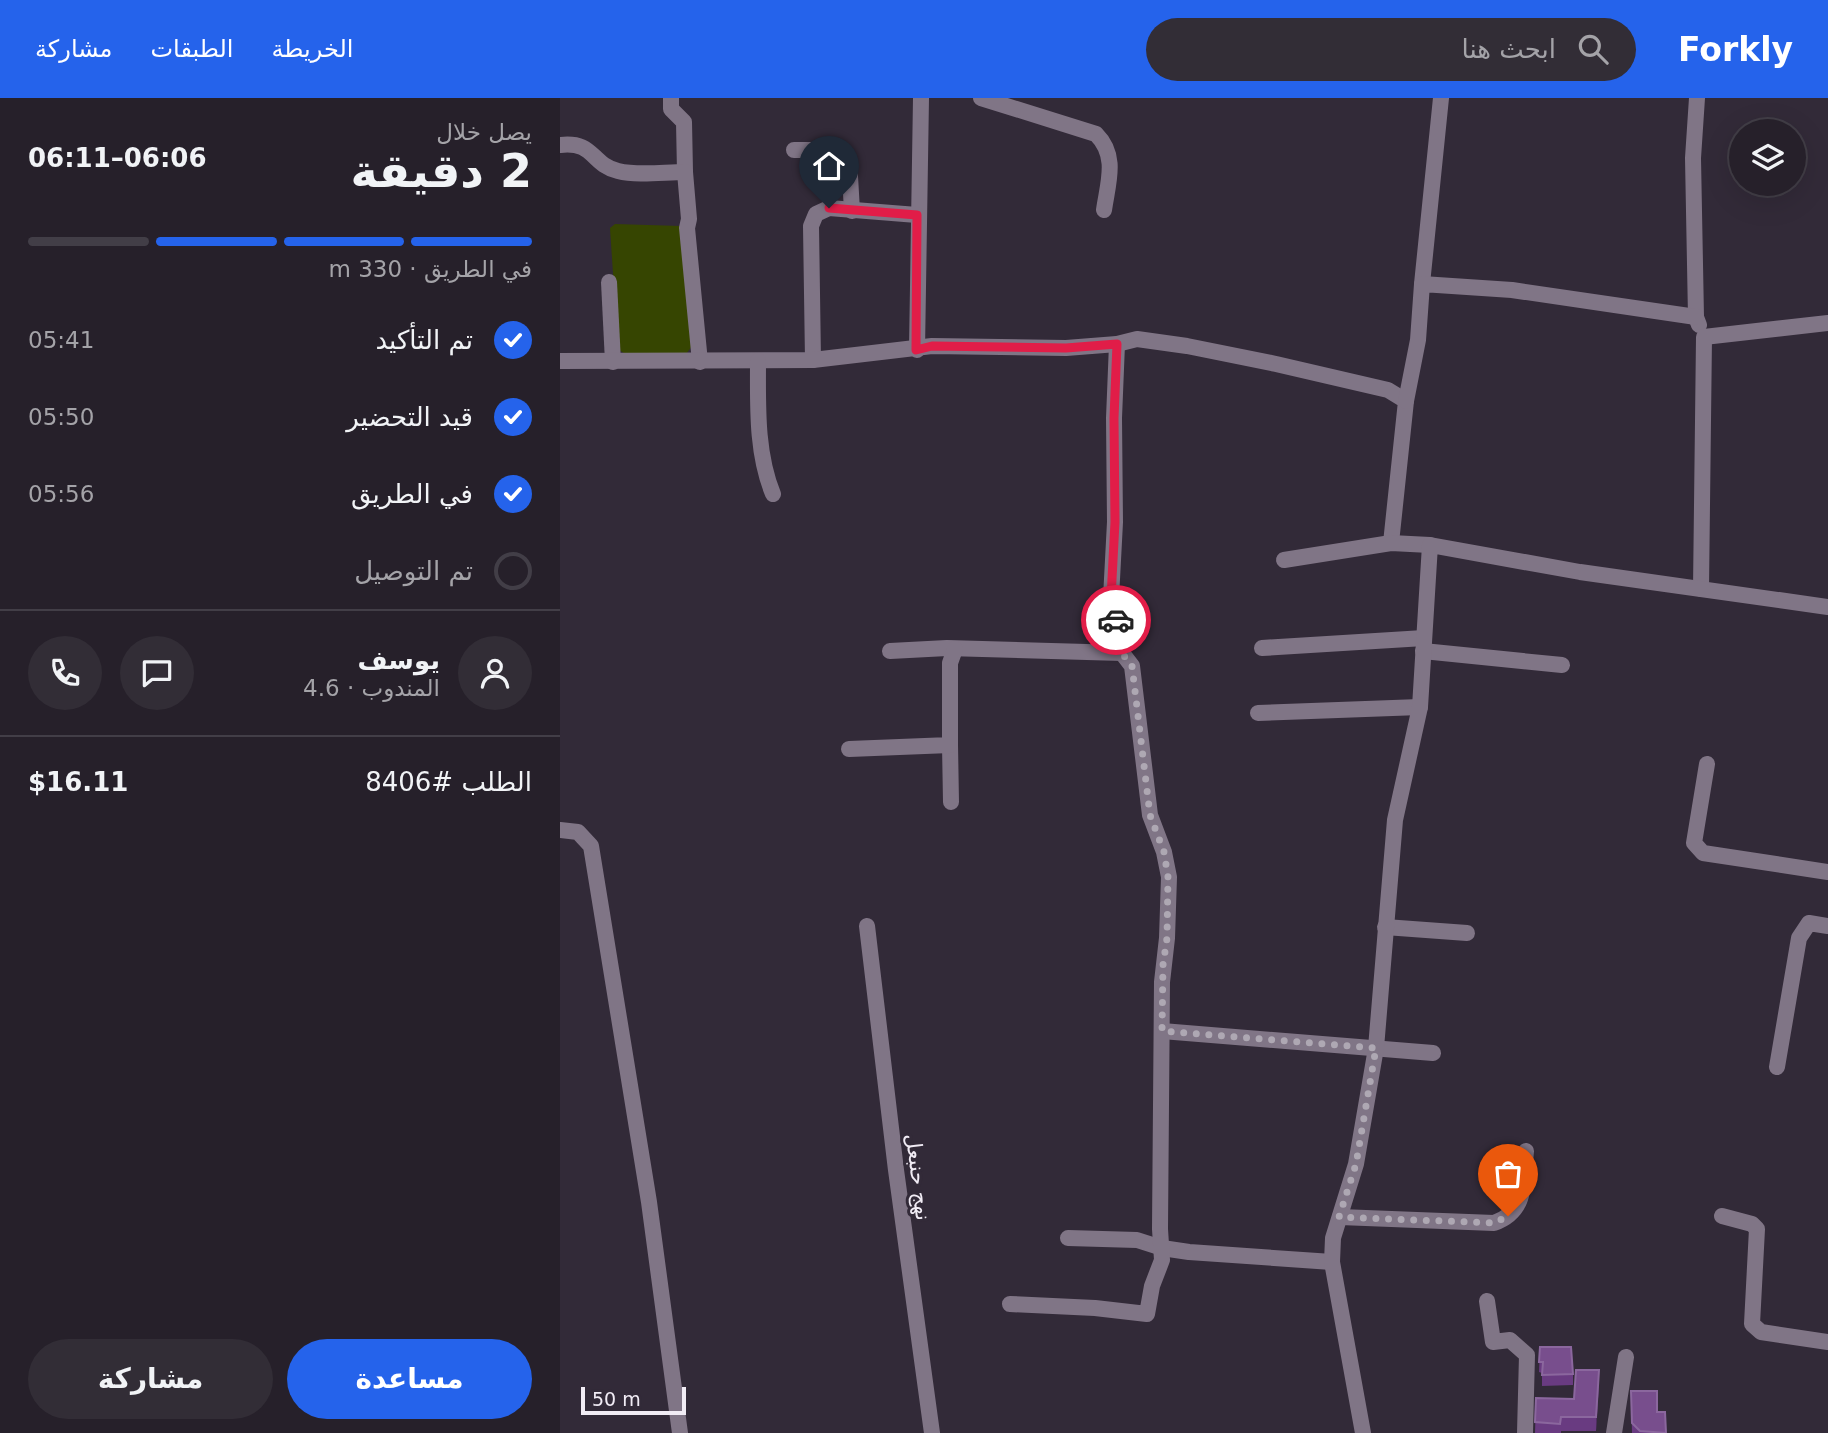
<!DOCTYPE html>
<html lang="ar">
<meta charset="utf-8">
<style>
:root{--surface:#26202a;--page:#322d36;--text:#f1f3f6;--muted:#a4a3a8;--line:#423e47;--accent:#2563eb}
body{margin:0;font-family:"DejaVu Sans","Noto Naskh Arabic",sans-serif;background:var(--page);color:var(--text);direction:rtl;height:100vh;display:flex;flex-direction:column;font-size:26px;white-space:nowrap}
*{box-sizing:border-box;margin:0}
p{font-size:23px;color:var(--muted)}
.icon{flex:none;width:38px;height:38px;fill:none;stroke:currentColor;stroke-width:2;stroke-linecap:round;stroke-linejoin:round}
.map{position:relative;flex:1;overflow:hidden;direction:ltr}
.panel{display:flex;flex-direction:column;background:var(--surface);width:560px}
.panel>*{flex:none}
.tools{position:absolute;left:1169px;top:21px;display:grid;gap:14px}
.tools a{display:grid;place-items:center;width:77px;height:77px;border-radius:50%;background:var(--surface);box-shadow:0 7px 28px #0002,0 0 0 2px var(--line);font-size:35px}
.scale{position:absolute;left:21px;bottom:18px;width:105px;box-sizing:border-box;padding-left:7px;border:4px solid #f1ecf5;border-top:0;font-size:19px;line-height:24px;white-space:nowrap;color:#f1ecf5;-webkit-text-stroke:5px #322a38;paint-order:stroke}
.pin{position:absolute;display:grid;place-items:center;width:60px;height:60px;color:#fff;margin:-72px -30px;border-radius:50% 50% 50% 0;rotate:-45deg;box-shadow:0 0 7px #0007}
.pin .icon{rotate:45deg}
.courier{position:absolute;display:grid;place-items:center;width:70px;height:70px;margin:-35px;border:5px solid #e11d48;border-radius:50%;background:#fff;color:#222;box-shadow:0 2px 9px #0007}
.head em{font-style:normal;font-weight:700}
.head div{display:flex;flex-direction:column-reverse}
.head{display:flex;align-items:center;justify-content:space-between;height:119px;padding:0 28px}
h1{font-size:46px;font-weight:700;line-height:52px}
.bar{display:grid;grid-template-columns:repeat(4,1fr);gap:10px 7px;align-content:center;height:84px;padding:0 28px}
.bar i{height:9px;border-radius:5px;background:var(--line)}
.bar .current{background:var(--accent)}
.bar p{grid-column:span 4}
.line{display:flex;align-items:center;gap:18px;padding:0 28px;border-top:2px solid var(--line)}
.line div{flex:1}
.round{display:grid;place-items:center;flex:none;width:74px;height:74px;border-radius:37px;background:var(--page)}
ol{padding:0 28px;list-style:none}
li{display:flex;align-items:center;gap:21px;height:77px}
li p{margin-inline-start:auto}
li .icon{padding:7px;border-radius:50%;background:var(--accent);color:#fff;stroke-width:4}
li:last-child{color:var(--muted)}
li i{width:38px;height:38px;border:4px solid var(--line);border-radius:50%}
.button{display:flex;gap:14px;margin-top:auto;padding:14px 28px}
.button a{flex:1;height:80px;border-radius:42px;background:var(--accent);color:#fff;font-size:28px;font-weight:700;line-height:80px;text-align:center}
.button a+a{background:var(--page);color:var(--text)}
header{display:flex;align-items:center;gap:42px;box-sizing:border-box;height:98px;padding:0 35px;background:var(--accent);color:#fff}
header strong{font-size:33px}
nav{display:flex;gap:38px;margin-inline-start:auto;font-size:24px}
.search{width:490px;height:63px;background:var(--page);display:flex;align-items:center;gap:18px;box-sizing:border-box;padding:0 24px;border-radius:38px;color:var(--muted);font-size:26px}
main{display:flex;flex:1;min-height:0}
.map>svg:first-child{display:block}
</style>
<header>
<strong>Forkly</strong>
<div class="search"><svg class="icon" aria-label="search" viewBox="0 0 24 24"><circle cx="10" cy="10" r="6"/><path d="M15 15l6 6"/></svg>ابحث هنا</div>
<nav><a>الخريطة</a><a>الطبقات</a><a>مشاركة</a></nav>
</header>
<main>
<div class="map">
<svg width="1268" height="1335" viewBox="0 0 1268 1335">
<rect width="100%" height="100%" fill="#322a38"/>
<path fill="#364501" d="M55 126 121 128 133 247 126 256H65L58 251 50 130Z"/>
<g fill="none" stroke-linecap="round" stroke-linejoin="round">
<g stroke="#807586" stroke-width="16">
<path d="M111 0V11L124 24 125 74"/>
<path d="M421 0 536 36C558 58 548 84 544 112"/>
<path d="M1137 0 1133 60 1136 219 1139 227"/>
<path d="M0 47C35 43 30 66 58 73 78 78 104 74 125 74L129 121 127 130 140 264"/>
<path d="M234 52H279L289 61 292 113"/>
<path d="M49 184 53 264"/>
<path d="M862 186 881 0"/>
<path d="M357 252 361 0"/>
<path d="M253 262 251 128 256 116 269 110 357 117"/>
<path d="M0 263 253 262 372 248 506 250 557 246 577 241 627 248 716 266 828 292 846 303 831 445"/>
<path d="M198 263C198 307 196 355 213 396"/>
<path d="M846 303 858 242 862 186 952 192 1136 219"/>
<path d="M724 462 831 445 870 447"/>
<path d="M1141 491 1144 239 1268 225"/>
<path d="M702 550 864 540"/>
<path d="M330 553 387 550 562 555"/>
<path d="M863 553 1002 567"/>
<path d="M698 615 860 609"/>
<path d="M390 647 391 704"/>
<path d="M289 651 390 647V565L395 551"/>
<path d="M1147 666 1134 745 1143 755 1268 774"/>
<path d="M0 732 18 734 31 748 89 1104 120 1335"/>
<path d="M307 828 336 1072 372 1335"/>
<path d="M825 829 907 835"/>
<path d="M602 933 873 955"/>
<path d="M1217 969 1239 840 1249 825 1268 828"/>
<path d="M1162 1118 1192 1126 1197 1131 1192 1226 1201 1234 1268 1244"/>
<path d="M780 1119 934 1125C968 1113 963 1083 966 1053"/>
<path d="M508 1140 577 1142 602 1150 629 1154 772 1164"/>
<path d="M927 1203 933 1244 950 1242 967 1257 965 1335"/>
<path d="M450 1206 535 1210 587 1216 592 1188 602 1162 600 1131 602 884 607 840 609 779 604 754 590 717 572 568 562 555 551 500 555 424 554 320 557 246"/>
<path d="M803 1335 772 1164 773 1140 796 1066 816 950 835 722 860 609 870 447 1020 474 1268 509"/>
<path d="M1054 1335 1066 1259"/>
</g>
</g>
<g fill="#693b81">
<path d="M980 1249 1013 1276V1287L982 1288V1275L979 1274Z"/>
<path d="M1039 1285 1036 1333H1001V1335H975L976 1300 1014 1301Z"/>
<path d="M1071 1293 1106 1335H1072Z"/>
</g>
<path fill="#4d2c5e" d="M1039 1272V1285L1036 1333V1319Z"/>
<g fill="#784e8d" stroke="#8b679e" stroke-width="2">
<path d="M980 1249H1011L1013 1276 982 1277 983 1264H979Z"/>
<path d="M1016 1272H1039L1036 1319H1001L1000 1326 975 1324 976 1300 1014 1301Z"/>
<path d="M1071 1293H1097V1314H1105L1106 1335 1080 1333 1072 1325Z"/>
</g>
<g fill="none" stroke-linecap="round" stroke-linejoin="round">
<path stroke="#aea8b3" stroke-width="7" stroke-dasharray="0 12.6" d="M556 522 562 555 572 568 590 717 604 754 608 779 607 840 603 867 602 933 816 950 796 1066 779 1119 934 1125 948 1118"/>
<path stroke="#e11d48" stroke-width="9" d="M269 110 357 117 356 252 372 248 506 250 557 246 554 320 555 424 551 500 556 522"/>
</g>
<g text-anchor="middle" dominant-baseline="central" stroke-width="6" stroke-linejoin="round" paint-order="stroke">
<g font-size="21" fill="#f1ecf5" stroke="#322a38">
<text transform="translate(358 1079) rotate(83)">نهج حنبعل</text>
</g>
</g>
</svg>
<div class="tools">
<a><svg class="icon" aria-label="layers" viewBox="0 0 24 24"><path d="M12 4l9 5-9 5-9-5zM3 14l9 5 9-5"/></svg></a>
</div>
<div class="scale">50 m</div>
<div class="pin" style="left:948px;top:1118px;background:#ea580c"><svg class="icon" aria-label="bag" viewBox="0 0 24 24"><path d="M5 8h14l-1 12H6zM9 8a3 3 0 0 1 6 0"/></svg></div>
<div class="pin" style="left:269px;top:110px;background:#1f2937"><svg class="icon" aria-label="home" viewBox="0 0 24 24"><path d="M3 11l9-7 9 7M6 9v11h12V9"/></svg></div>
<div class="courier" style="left:556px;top:522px"><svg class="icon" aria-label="car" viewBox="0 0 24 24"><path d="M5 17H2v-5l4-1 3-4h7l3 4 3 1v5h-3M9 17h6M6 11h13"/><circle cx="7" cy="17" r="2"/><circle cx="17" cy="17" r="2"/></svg></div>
</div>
<section class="panel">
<div class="head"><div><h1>2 دقيقة</h1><p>يصل خلال</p></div><em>06:06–06:11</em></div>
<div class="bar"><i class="current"></i><i class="current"></i><i class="current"></i><i></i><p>في الطريق · 330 m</p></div>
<ol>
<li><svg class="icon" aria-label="check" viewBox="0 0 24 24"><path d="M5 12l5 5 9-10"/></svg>تم التأكيد<p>05:41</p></li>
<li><svg class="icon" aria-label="check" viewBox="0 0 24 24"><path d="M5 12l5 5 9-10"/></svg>قيد التحضير<p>05:50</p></li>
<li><svg class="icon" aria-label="check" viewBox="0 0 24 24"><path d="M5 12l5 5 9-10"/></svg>في الطريق<p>05:56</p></li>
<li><i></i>تم التوصيل</li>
</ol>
<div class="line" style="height:126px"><a class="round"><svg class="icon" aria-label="person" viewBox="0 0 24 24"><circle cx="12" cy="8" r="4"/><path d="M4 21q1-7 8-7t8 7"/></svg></a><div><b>يوسف</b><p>المندوب · 4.6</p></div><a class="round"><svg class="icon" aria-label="chat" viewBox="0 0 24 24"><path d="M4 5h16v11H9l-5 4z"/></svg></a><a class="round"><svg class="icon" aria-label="phone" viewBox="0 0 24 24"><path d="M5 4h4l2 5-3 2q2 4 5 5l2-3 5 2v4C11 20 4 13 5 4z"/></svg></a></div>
<div class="line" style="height:91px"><div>الطلب #8406</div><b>$16.11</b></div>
<div class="button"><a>مساعدة</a><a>مشاركة</a></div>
</section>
</main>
